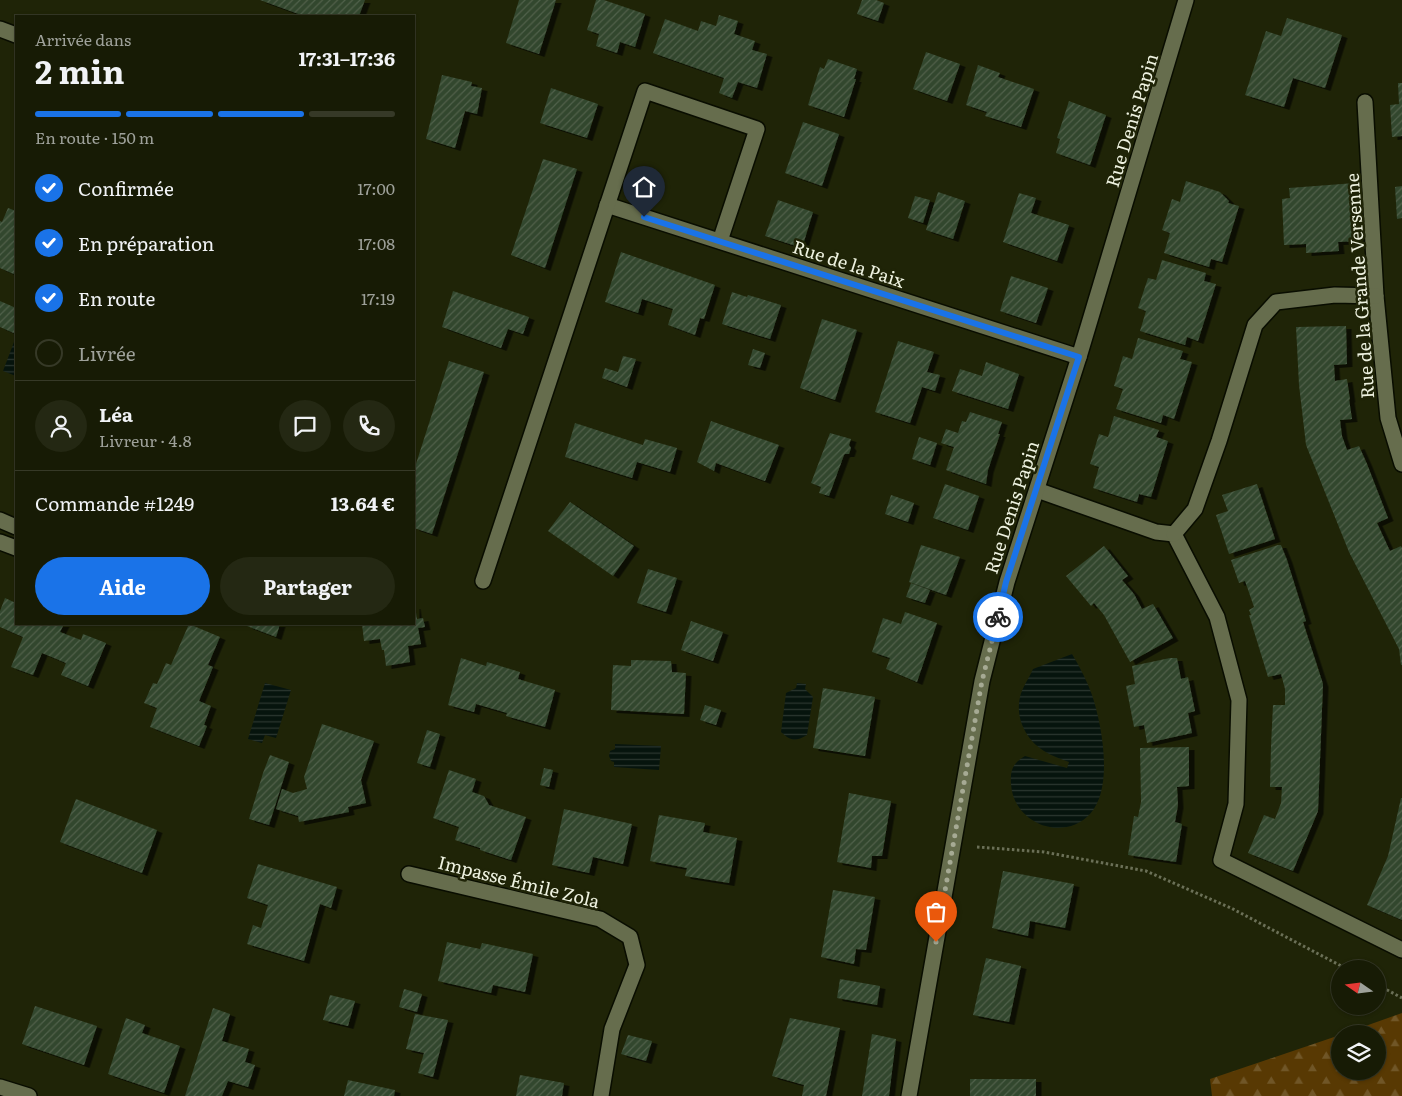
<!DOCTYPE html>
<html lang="fr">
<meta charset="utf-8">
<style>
:root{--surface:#171b05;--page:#242813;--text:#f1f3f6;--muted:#9ea19a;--line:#363927;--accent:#1a73e8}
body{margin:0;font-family:Literata,serif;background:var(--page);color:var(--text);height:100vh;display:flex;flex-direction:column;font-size:19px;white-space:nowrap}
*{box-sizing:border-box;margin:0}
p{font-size:16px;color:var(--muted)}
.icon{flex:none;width:28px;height:28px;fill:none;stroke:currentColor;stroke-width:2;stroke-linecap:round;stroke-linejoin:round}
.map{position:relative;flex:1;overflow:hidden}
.details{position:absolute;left:15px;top:15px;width:400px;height:610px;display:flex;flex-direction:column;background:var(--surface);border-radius:0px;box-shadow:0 1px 4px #0004,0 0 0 1px var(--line)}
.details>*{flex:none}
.needle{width:32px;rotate:284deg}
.fabs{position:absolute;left:1331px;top:960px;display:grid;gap:10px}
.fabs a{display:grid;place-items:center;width:55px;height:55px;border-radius:50%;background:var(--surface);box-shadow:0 1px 4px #0004,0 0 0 1px var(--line);font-size:25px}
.pin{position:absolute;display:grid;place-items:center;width:42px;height:42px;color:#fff;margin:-51px -21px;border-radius:50% 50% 50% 0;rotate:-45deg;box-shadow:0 0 5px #0007}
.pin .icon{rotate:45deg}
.courier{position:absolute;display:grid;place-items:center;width:50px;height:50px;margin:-25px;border:4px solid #1a73e8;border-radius:50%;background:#fff;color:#222;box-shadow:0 1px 6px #0007}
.summary em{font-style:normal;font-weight:700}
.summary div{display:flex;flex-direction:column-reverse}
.summary{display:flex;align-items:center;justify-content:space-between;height:85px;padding:0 20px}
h1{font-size:32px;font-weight:700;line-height:38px}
.bar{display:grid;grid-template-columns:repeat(4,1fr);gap:8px 5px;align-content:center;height:60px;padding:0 20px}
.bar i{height:6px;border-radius:4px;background:var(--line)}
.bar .selected{background:var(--accent)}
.bar p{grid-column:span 4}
.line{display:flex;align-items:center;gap:12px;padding:0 20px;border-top:1px solid var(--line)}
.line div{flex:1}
.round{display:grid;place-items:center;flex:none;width:52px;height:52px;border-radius:26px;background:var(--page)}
ol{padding:0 20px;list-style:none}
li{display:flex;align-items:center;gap:15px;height:55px}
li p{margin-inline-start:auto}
li .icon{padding:5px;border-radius:50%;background:var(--accent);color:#fff;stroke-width:4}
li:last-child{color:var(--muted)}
li i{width:28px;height:28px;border:2px solid var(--line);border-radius:50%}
.button{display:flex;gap:10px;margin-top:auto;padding:10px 20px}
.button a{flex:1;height:58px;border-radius:30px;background:var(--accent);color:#fff;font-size:20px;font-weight:700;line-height:58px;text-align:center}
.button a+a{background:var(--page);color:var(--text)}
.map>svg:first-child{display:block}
</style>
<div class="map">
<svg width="1402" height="1096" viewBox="0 0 1402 1096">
<defs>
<pattern id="forest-firs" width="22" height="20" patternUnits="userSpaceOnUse" patternTransform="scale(1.25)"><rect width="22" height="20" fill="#583903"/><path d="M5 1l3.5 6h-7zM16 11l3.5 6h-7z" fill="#705627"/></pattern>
<pattern id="water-rules" width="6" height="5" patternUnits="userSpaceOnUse" patternTransform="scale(1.25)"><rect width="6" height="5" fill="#06140d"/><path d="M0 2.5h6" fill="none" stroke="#2b3730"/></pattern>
<pattern id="building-hatch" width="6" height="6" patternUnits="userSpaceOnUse" patternTransform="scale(1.25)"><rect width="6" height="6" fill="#32462d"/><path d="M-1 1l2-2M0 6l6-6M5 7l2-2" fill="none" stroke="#50614b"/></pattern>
<filter id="shadow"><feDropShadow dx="5.5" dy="3" stdDeviation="0" flood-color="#0009"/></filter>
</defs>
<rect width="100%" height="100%" fill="#1f2407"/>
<path fill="url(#forest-firs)" d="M1402 1013V1096H1212L1210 1079 1340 1035V1071H1378V1034H1343Z"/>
<g fill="url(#water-rules)">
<path d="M14 342 16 344V376L3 371Z"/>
<path d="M1072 654C1080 667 1087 681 1092 695 1102 725 1114 788 1090 814 1063 843 1013 823 1011 784 1010 770 1013 763 1025 756L1067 768 1069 762C1061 759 1052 756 1044 751 1026 740 1015 718 1020 697 1022 688 1029 678 1033 669Z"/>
<path d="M265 683 291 690 276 738 265 735 262 743 248 739Z"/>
<path d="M797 683 806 684 805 689 813 697 807 735C795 742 791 741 781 732L786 693 796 688Z"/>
<path d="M615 744 661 746 659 770 614 767V762L611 761 609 756 610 751 615 749Z"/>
</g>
<g fill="url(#building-hatch)" filter="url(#shadow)">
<path d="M260 0H365L359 16H304Z"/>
<path d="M519 0H556L539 54 506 43Z"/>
<path d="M596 0H604L645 14 635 47 620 42 617 53 596 46 599 34 587 30Z"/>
<path d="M862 0H876L884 3 878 21 857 14Z"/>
<path d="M719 15 738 21 734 34 755 41 752 50 767 54 757 88 738 82 732 98 719 93 724 78 653 53 665 19 698 31 701 21 716 26Z"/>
<path d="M1287 18 1342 35 1325 88 1293 78 1284 107 1245 95 1266 31 1281 36Z"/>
<path d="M926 52 960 64 947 101 913 89Z"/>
<path d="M828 59 857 69 854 79H856L844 117 808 105 820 67 824 69Z"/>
<path d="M978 65 1000 73 998 77 1034 89 1021 127 985 116 987 112 966 105Z"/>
<path d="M442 75 472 82 471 86 482 88 477 114 465 111 455 148 426 139Z"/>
<path d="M1398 83H1402V136L1392 137 1390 105 1399 104Z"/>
<path d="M551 88 598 104 587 138 540 123Z"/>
<path d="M1069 101 1106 115 1090 165 1056 153 1060 139 1057 138Z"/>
<path d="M803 122 839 134 822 186 785 173Z"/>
<path d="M543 159 577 169 545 268 511 255Z"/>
<path d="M1186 181 1220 192 1229 201 1228 203 1239 206 1222 262 1211 259 1209 267 1164 253 1170 233 1162 230 1167 215 1172 199 1180 202Z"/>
<path d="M1355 183V195H1357L1359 241 1338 242 1339 251 1306 253V244L1284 245 1282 199 1290 198 1289 188Z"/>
<path d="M1402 186V218L1397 219 1395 187Z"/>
<path d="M938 192 965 201 953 239 926 230Z"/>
<path d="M1019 193 1036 198 1031 213 1069 225 1057 261 1003 242Z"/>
<path d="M915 196 930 200 923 223 908 218Z"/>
<path d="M778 200 813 212 802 248 765 236Z"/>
<path d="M8 208 16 211V275L0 268V221L2 222Z"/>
<path d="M621 252 715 285 704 319 700 318 695 335 668 325 673 309 642 299 638 313 605 302Z"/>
<path d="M1162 260 1206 273 1204 281 1216 284 1198 341 1187 337 1185 345 1140 331 1146 311 1138 308 1148 278 1156 280Z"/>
<path d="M1011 276 1048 288 1036 323 1000 311Z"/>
<path d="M453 291 529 317 523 334 508 329 501 348 442 327Z"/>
<path d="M732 292 747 297 748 295 781 305 770 339 722 324Z"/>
<path d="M0 301 16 308V334L0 327Z"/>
<path d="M822 319 857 330 835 400 800 388Z"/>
<path d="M1346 326 1347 364 1334 365 1335 381 1347 379 1350 400 1349 399 1352 419 1340 420 1342 436 1347 450 1359 446 1367 464 1388 518 1377 523 1390 551 1401 546 1402 548V665H1401L1399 649 1349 552 1306 445 1299 385 1296 327Z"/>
<path d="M1138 338 1183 351 1180 359 1192 362 1174 419 1163 415 1161 423 1116 409 1123 389 1114 386 1123 356 1132 359Z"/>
<path d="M898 341 934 352 927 372 940 375 935 391 922 387 910 423 875 412Z"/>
<path d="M753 349 765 353 760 368 748 365Z"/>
<path d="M623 356 636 359 627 387 602 378 605 368 618 372Z"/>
<path d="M449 361 484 372 432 534 414 528V470Z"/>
<path d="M986 362 1019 374 1008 409 952 391 960 369 982 376Z"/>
<path d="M970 412 1002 422 998 434H1000L988 470 986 484 946 470 954 447 941 443 946 429 958 433 962 421 966 422Z"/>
<path d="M1114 416 1159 430 1156 437 1168 441 1151 497 1139 494 1137 502 1093 488 1099 467 1090 464 1099 434 1108 437Z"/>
<path d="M711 421 779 445 765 481 716 463 714 471 697 462Z"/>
<path d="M575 423 643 445 645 439 677 448 670 472 637 462 632 478 565 457Z"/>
<path d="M830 433 851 439 849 445 851 448 849 454H845L844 455 829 496 819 493 821 487 811 483Z"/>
<path d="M919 437 937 443 930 465 912 459Z"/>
<path d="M945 484 979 496 968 530 933 518Z"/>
<path d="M1257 484 1275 539 1229 554 1216 515 1228 511 1222 495Z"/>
<path d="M891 495 914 503 908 522 885 514Z"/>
<path d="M570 502 634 546 613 576 548 531Z"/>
<path d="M921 545 960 557 946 595 909 582Z"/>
<path d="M1278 545H1281L1287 560 1306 621 1303 622 1323 684 1318 811 1293 871 1248 853 1264 815 1275 819 1281 803 1282 787H1270L1271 746 1273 705H1285V689L1281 674 1268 677 1249 615H1251L1249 610 1254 607 1245 581 1239 583 1231 560Z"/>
<path d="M1104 546 1128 576 1122 580 1134 594 1142 609 1153 604 1173 638 1130 662 1104 615 1094 603 1091 606 1066 576Z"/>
<path d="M648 569 677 578 666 612 637 603Z"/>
<path d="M911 583 930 590 925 603 906 597Z"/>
<path d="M5 598 16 603V624H64L60 632 81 640 83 634 106 643 88 686 61 675 66 663 42 653 33 675 11 667 23 637 0 627V611Z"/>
<path d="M414 606H415L417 619 423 618 425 627 418 628 421 644 408 646 410 662 386 666 384 650H382L380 639 364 641 362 624H414Z"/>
<path d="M905 612 937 623 917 682 886 669 890 658 872 652 883 618 901 624Z"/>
<path d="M691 621 723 632 713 661 681 650Z"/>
<path d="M189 624 220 637 208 665 213 667 199 701 211 706 204 725 207 726 199 746 150 727 157 708 144 703 153 683 157 684 166 663 171 665Z"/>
<path d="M248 624H280L276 637 247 626Z"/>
<path d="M461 658 486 666 487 662 520 672 518 679 555 690 545 727 506 716 507 713 476 704 474 712 448 705Z"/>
<path d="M1170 658H1177L1181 679 1188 677 1195 711 1188 713 1192 733 1147 743 1144 725 1134 727 1126 686 1135 684 1132 666Z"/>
<path d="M631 660 671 661 672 672 686 673 684 714 611 710 613 665 631 666Z"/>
<path d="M823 688 875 697 865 756 813 748Z"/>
<path d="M705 705 721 710 716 725 700 720Z"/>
<path d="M322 724 374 741 361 780 366 803 348 807 349 812 299 822 298 816 276 809 282 789 293 793 307 789 304 777Z"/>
<path d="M427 730 440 734 430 767 417 763Z"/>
<path d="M1189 747V786L1177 787 1178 805 1175 822 1182 824 1176 862 1128 855 1134 816 1138 817 1141 802 1140 748Z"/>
<path d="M270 755 289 762 269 825 249 819 263 773Z"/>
<path d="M544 768 553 770 549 787 540 785Z"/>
<path d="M449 770 476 779 472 792 484 796 489 805 526 817 511 860 480 850V848L455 840 459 827 433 818Z"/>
<path d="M849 793 891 801 882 856H872L871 868 837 862Z"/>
<path d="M1401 798H1402V920L1367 905 1388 856Z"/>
<path d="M76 799 157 830 142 873 60 842Z"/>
<path d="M564 809 632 824 623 864 593 857 589 873 552 865Z"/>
<path d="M659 815 705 823 703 832 737 838 729 883 685 876 687 868 650 861Z"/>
<path d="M258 864 337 887 331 908 320 904 304 961 247 944 253 925 261 928 268 905 247 898Z"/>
<path d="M1003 871 1074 884 1065 928 1030 921 1028 936 992 928Z"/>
<path d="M833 890 875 897 866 950 856 949 854 964 821 957Z"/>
<path d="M447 942 480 949 482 943 533 954 525 992 493 985 491 993 438 981Z"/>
<path d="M986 958 1021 966 1009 1022 973 1015Z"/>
<path d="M840 979 880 986 877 1005 837 998Z"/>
<path d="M404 989 422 994 417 1012 399 1007Z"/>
<path d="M330 995 355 1001 348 1026 323 1020Z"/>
<path d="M35 1006 97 1026 84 1065 22 1044Z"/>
<path d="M213 1008 230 1014 222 1041 249 1049 245 1062 255 1065 248 1087 228 1081 222 1096H185Z"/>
<path d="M415 1014 448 1020 433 1077 418 1073 424 1053 406 1049Z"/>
<path d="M126 1018 145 1025 142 1033 180 1046 164 1093 108 1074Z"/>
<path d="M790 1018 840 1028 826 1096H802L804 1085 772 1076Z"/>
<path d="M872 1034 896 1039 889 1096H862Z"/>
<path d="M628 1035 652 1041 646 1061 621 1054Z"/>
<path d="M520 1075 564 1083 562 1096H516Z"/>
<rect x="970" y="1079" width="66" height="17"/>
<path d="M348 1080 395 1090 394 1096H344Z"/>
</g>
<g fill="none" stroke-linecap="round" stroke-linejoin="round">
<g stroke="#090d00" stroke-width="18">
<g id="minor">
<path d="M0 29 16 35"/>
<path d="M1365 102 1376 296 1388 418 1402 464"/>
<path d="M607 205 1079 357"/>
<path d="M1037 490 1156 532 1174 534 1217 617 1239 700 1236 804 1221 860 1402 950"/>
<path d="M0 520 16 527"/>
<path d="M1174 534 1195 509 1219 441 1255 325 1276 302 1335 295 1376 296"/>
<path d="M0 542 16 548"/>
<path d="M483 581 645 91 757 129 720 241"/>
<path d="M409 874 600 919 630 937 637 965 612 1029 601 1096"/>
<path d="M0 1087 29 1096"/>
<path d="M909 1096 982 681 1007 582 1079 357 1186 0"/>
</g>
</g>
<g stroke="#6b7057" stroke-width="3" stroke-dasharray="2.5 2.5" stroke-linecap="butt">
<path d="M977 847 1044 852 1146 871 1231 908 1347 969"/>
<path d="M1378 985 1402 998"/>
</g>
<use href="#minor" stroke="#666d4d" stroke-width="15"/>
</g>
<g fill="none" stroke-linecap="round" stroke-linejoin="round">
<path stroke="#a6aa94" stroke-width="5" stroke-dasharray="0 9" d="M936 942 982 681 998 617"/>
<path stroke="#1a73e8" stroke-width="6" d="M644 217 1079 357 1006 582 998 617"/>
</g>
<g text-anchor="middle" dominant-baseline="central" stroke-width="5" stroke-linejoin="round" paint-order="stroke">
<g font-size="18" fill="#eef2e0" stroke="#1f2407">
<text transform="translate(1131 120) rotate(-73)">Rue Denis Papin</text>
<text transform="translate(849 263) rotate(18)">Rue de la Paix</text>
<text transform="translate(1359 286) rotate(-94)">Rue de la Grande Versenne</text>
<text transform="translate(1011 507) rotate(-72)">Rue Denis Papin</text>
<text transform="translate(519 881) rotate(14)">Impasse Émile Zola</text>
</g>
</g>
</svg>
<div class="fabs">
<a><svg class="needle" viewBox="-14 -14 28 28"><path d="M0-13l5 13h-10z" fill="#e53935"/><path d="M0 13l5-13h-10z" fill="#9ea19a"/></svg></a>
<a><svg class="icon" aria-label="layers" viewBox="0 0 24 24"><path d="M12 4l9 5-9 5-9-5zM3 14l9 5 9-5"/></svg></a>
</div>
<div class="pin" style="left:936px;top:942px;background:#ea580c"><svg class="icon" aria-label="bag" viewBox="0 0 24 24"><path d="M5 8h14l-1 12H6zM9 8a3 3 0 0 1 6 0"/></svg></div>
<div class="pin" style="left:644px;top:217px;background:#1f2937"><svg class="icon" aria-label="home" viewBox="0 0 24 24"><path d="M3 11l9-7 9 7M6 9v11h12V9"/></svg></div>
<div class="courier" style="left:998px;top:617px"><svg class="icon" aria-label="bike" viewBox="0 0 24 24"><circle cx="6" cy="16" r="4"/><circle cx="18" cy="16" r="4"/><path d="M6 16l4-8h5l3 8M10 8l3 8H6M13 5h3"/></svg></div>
<section class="details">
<div class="summary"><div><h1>2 min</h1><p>Arrivée dans</p></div><em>17:31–17:36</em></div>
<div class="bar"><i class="selected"></i><i class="selected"></i><i class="selected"></i><i></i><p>En route · 150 m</p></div>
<ol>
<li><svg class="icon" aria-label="check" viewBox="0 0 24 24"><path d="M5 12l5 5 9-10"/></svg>Confirmée<p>17:00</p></li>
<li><svg class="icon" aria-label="check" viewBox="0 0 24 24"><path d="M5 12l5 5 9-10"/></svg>En préparation<p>17:08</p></li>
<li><svg class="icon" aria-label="check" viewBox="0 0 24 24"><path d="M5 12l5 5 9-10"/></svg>En route<p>17:19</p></li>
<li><i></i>Livrée</li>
</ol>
<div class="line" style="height:90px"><a class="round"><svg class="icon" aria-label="person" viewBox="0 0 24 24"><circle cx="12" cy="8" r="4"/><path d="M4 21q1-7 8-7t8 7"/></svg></a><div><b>Léa</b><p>Livreur · 4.8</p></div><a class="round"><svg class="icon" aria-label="chat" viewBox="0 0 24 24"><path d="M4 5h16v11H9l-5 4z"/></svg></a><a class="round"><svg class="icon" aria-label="phone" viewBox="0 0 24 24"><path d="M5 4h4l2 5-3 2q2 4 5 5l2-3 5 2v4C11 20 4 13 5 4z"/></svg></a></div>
<div class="line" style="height:65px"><div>Commande #1249</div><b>13.64 €</b></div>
<div class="button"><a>Aide</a><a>Partager</a></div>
</section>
</div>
